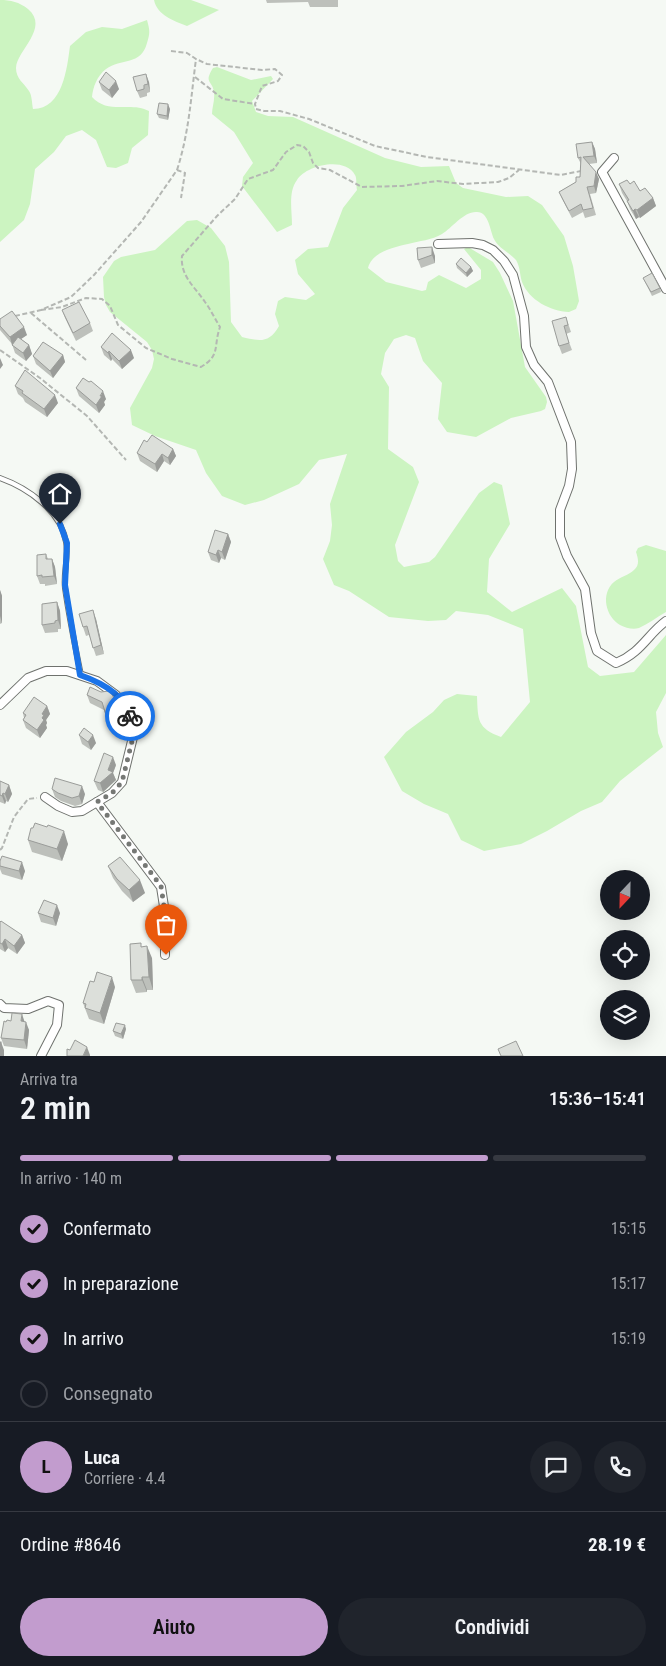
<!DOCTYPE html>
<html lang="it">
<meta charset="utf-8">
<style>
:root{--surface:#171b24;--page:#20242c;--text:#f1f3f6;--muted:#9ea1a6;--line:#363941;--accent:#c29cce}
body{margin:0;font-family:"Roboto Condensed",sans-serif;background:var(--page);color:var(--text);height:100vh;display:flex;flex-direction:column;font-size:19px;white-space:nowrap}
*{box-sizing:border-box;margin:0}
p{font-size:16px;color:var(--muted)}
.icon{flex:none;width:28px;height:28px;fill:none;stroke:currentColor;stroke-width:2;stroke-linecap:round;stroke-linejoin:round}
.map{position:relative;height:1056px;overflow:hidden}
.sheet{display:flex;flex-direction:column;background:var(--surface);flex:1}
.sheet>*{flex:none}
.needle{width:32px;rotate:202deg}
.tools{position:absolute;left:600px;top:870px;display:grid;gap:10px}
.tools a{display:grid;place-items:center;width:50px;height:50px;border-radius:50%;background:var(--surface);box-shadow:0 5px 20px #0002;font-size:25px}
.pin{position:absolute;display:grid;place-items:center;width:42px;height:42px;color:#fff;margin:-51px -21px;border-radius:50% 50% 50% 0;rotate:-45deg;box-shadow:0 0 5px #0007}
.pin .icon{rotate:45deg}
.courier{position:absolute;display:grid;place-items:center;width:50px;height:50px;margin:-25px;border:4px solid #1a73e8;border-radius:50%;background:#fff;color:#222;box-shadow:0 1px 6px #0007}
.overview em{font-style:normal;font-weight:600}
.overview div{display:flex;flex-direction:column-reverse}
.overview{display:flex;align-items:center;justify-content:space-between;height:85px;padding:0 20px}
h1{font-size:32px;font-weight:600;line-height:38px}
.bar{display:grid;grid-template-columns:repeat(4,1fr);gap:8px 5px;align-content:center;height:60px;padding:0 20px}
.bar i{height:6px;border-radius:4px;background:var(--line)}
.bar .current{background:var(--accent)}
.bar p{grid-column:span 4}
.line{display:flex;align-items:center;gap:12px;padding:0 20px;border-top:1px solid var(--line)}
.line div{flex:1}
.round{display:grid;place-items:center;flex:none;width:52px;height:52px;border-radius:26px;background:var(--page)}
ol{padding:0 20px;list-style:none}
li{display:flex;align-items:center;gap:15px;height:55px}
li p{margin-inline-start:auto}
li .icon{padding:5px;border-radius:50%;background:var(--accent);color:#111;stroke-width:4}
li:last-child{color:var(--muted)}
li i{width:28px;height:28px;border:2px solid var(--line);border-radius:50%}
.primary-button{display:flex;gap:10px;margin-top:auto;padding:10px 20px}
.primary-button a{flex:1;height:58px;border-radius:30px;background:var(--accent);color:#111;font-size:20px;font-weight:600;line-height:58px;text-align:center}
.primary-button a+a{background:var(--page);color:var(--text)}
.map>svg:first-child{display:block}
</style>
<div class="map">
<svg width="666" height="1056" viewBox="0 0 666 1056">
<rect width="100%" height="100%" fill="#f5f9f4"/>
<g fill="#ccf4c1">
<path d="M0 0C11 0 19 2 28 9 50 28 17 50 16 68 16 79 24 83 29 91 32 95 32 104 33 109 63 109 67 68 70 46L86 32 102 27 122 29 147 20C150 31 150 33 147 43 141 66 121 58 106 69 97 76 93 87 92 97 108 115 131 101 149 111L148 135 132 148 128 163 116 168 107 167 96 140 82 130 66 136 54 152 35 169 30 204 24 220 0 242Z"/>
<path d="M154 0H191L219 10 187 26C174 21 157 15 154 0Z"/>
<path d="M217 67 251 80 271 76 273 79 252 101 256 112 268 116 293 117 385 158 421 167 449 166 456 183 463 188 506 197 528 196 542 205 564 236 573 266 577 289 579 301 576 309 569 312C550 311 529 300 522 282 520 276 520 266 516 260 510 253 498 248 494 239 490 231 489 212 477 212 464 211 452 228 442 234 432 240 419 241 408 244 394 247 372 252 368 268L386 282 422 291 426 290 428 282 439 275 466 288 481 279V270L464 249 468 247 493 262 500 273 513 301 525 367 546 397 547 402 545 409 541 411 511 418 476 437 447 432 438 419 442 383 423 361 415 338 406 335 394 339 385 353 381 374 389 387 388 449 413 467 419 482 395 545 398 561 404 567 429 562 435 557 479 493 494 482 502 485 510 524 489 559 487 592 512 612 562 588 576 606 588 667 600 676 634 672 666 635V693L656 712 658 733 663 747 620 781 602 802 581 811 547 831 521 844 484 851 461 840 448 814 424 804 402 791 384 757 406 732 433 712 444 700 457 694 477 696C478 720 477 728 501 737L530 702 523 629 488 615 456 611 446 620 428 621 389 617 349 591 334 585 323 559 330 541 332 525 330 504 347 454 319 460 299 484 264 500 245 505 222 496 206 473 196 450 155 436 132 425 130 408 152 368 154 359 152 350 147 342 110 312 106 305 104 297 103 277 114 261 121 257 155 250 187 221 197 220 211 228 225 246 229 262 231 322 242 337C259 341 269 344 279 326L275 314 278 301 285 297 306 300 315 294 298 274 295 260 308 249 328 247 343 208 357 190C356 186 357 178 355 175 345 156 306 165 297 180 288 192 292 210 292 225L277 232 242 186 243 177 253 163 234 132 212 114C212 108 215 100 214 93 213 80 203 84 213 68Z"/>
<path d="M646 545 666 551V612C657 617 648 624 639 628 633 630 626 628 620 625 606 617 600 594 614 582 620 577 629 575 634 570 640 565 638 558 636 552L638 548Z"/>
</g>
<g fill="none" stroke-linecap="round" stroke-linejoin="round">
<g stroke="#6f726e" stroke-width="6">
<path id="lane" d="M0 478C28 488 61 511 66 542 69 557 63 573 65 588 69 617 75 646 81 675"/>
</g>
<g stroke="#6f726e" stroke-width="10">
<g id="street">
<path d="M614 158 602 172 666 289"/>
<path d="M438 244 472 243 483 245 493 250 504 261 513 275 524 316 526 347 534 365 548 382 571 442 572 469 569 486 560 510V537L567 556 585 589 591 633 597 651 616 663C642 652 647 635 666 621"/>
<path d="M0 705 28 678 46 671H67L97 681 116 695 128 710 134 733 122 782 112 793 82 811 72 812 58 806 45 797"/>
<path d="M97 802 161 887 165 913V955"/>
<path d="M0 1004 4 1008 28 1009 48 1001 59 1005 57 1025 41 1056"/>
</g>
</g>
<g stroke="#b4b7b3" stroke-width="2" stroke-dasharray="5 2.5" stroke-linecap="butt">
<path d="M171 51 187 53 196 59 207 64 262 70 275 69 282 75 278 81 262 86 255 104 256 109 264 111H280L309 119 375 146 427 157 561 175 581 171"/>
<path d="M195 77 223 99 255 104"/>
<path d="M177 170C189 133 191 97 196 59"/>
<path d="M41 310 62 307 86 298 102 299 110 306 118 325 146 348 172 359 201 367C221 355 213 347 220 327 215 319 211 310 205 302 195 287 180 276 182 256L217 216 235 199 248 179 273 170 286 152 297 145 303 146 309 152 313 163 318 168 330 170 362 187 402 186 437 181 463 184 498 182 509 178 519 170"/>
<path d="M31 313 86 360"/>
<path d="M15 316 41 310 71 297 94 275 141 222 177 170 185 173 181 198"/>
<path d="M0 350 40 378 87 416 126 460"/>
<path d="M0 850 2 848 14 817 28 799 37 798"/>
</g>
<use href="#lane" stroke="#fff" stroke-width="4"/>
<use href="#street" stroke="#fff" stroke-width="8"/>
</g>
<g fill="#bdc0bb">
<path d="M266 0H338V7H310L308 2 267 3Z"/>
<path d="M99 82 119 89 112 98 102 90Z"/>
<path d="M149 82 150 92 147 93V96L140 98 137 91Z"/>
<path d="M170 109 168 120 159 118 157 114Z"/>
<path d="M592 142 595 149 597 163 589 164 599 179 596 193 590 194 596 215 585 218 583 212 572 218 562 199 559 192 576 182 580 177 581 164 578 158Z"/>
<path d="M619 184H630L653 198 656 206 640 218 639 217 636 219 630 209 627 201 622 193Z"/>
<path d="M417 248 435 256V263L421 268 418 260Z"/>
<path d="M456 264 471 267 473 271 467 277 457 268Z"/>
<path d="M643 278 660 288 661 292 652 296Z"/>
<path d="M62 310 90 323 93 331 76 341 65 318Z"/>
<path d="M566 317 571 332 566 334 572 350 562 354 559 346Z"/>
<path d="M0 319 27 335 21 339 29 345 32 354 26 361 15 353 12 344 0 330Z"/>
<path d="M101 347 134 358 122 369 112 359 111 361 104 355Z"/>
<path d="M63 355 65 362 53 378 36 364 33 356Z"/>
<path d="M15 386 58 403 47 417 25 402 23 398 18 394Z"/>
<path d="M76 388 106 399 104 402 105 405 99 413 79 396Z"/>
<path d="M147 442 173 449 176 456 170 465 164 461 157 472 140 461 137 453Z"/>
<path d="M228 534 231 542 225 560 221 558 219 563 211 560 208 552Z"/>
<path d="M46 554 48 559H52L55 567 57 584 45 586V584H40L37 576Z"/>
<path d="M0 590 2 596V623L0 624Z"/>
<path d="M57 602 60 611 61 629H58V632L45 633 42 625Z"/>
<path d="M96 619 104 654 96 656 89 635 86 636 83 627Z"/>
<path d="M101 692 113 696 121 720 109 724 104 710 90 703 87 695Z"/>
<path d="M47 706 50 714 46 720 47 723 46 725 47 728 40 738 26 728 23 720 24 718 23 713Z"/>
<path d="M79 735 96 743 91 750 82 744Z"/>
<path d="M116 765 113 773 116 780 103 792 98 790 94 781Z"/>
<path d="M0 781 9 785 12 794 8 802 6 801 5 804 0 802Z"/>
<path d="M52 789 85 794 82 804 75 806 61 801 55 797Z"/>
<path d="M47 827 68 844 62 861 32 852 28 840Z"/>
<path d="M0 861 25 871 22 880 2 874 0 869Z"/>
<path d="M108 866 145 893 133 902 122 891 113 878Z"/>
<path d="M38 913H60L56 926 41 922Z"/>
<path d="M0 922 22 935 25 943 17 954 8 948 5 952 0 949Z"/>
<path d="M152 958 153 990H147V992L136 993 131 980Z"/>
<path d="M115 987 104 1024 89 1019 83 1003Z"/>
<path d="M11 1021 24 1022 29 1030 27 1049 4 1046 1 1038 6 1022Z"/>
<path d="M126 1029 123 1039 115 1036 113 1031Z"/>
</g>
<g fill="#9a9c99">
<path d="M146 74 149 82 150 92 148 84Z"/>
<path d="M116 81 119 89 112 98 109 90Z"/>
<path d="M168 104 170 109 168 120 167 116Z"/>
<path d="M592 142 595 149 597 163 594 156Z"/>
<path d="M596 172 599 179 596 193 594 186Z"/>
<path d="M653 198 656 206 640 218 637 210Z"/>
<path d="M635 209 639 217 636 219 633 211Z"/>
<path d="M432 247 435 256V263L432 255Z"/>
<path d="M471 267 473 271 467 277 466 273Z"/>
<path d="M24 327 27 335 12 345 10 337Z"/>
<path d="M29 345 32 354 26 361 23 353Z"/>
<path d="M131 350 134 358 122 369 119 361Z"/>
<path d="M109 351 112 359 111 361 108 353Z"/>
<path d="M63 355 65 362 53 378 50 371Z"/>
<path d="M0 358 3 365 0 369Z"/>
<path d="M103 391 106 399 104 402 105 405 99 413 96 405Z"/>
<path d="M55 395 58 403 47 417 44 409Z"/>
<path d="M173 449 176 456 170 465 168 458Z"/>
<path d="M162 454 164 461 157 472 155 464Z"/>
<path d="M228 534 231 542 225 560 222 552Z"/>
<path d="M218 550 221 558 219 563 216 555Z"/>
<path d="M52 559 55 567 57 584 54 576Z"/>
<path d="M0 590 2 596V623L0 616Z"/>
<path d="M57 602 60 611 61 629 58 620Z"/>
<path d="M93 610 96 619 104 654 101 645Z"/>
<path d="M47 706 50 714 46 720 47 723 46 725 47 728 40 738 37 730 42 718V714Z"/>
<path d="M93 735 96 743 91 750 88 742Z"/>
<path d="M113 757 116 765 113 773 116 780 103 792 100 783 108 770Z"/>
<path d="M9 785 12 794 8 802 5 794Z"/>
<path d="M82 786 85 794 82 804 79 796Z"/>
<path d="M3 793 6 801 5 804 2 796Z"/>
<path d="M64 831 68 844 62 861 57 849Z"/>
<path d="M22 862 25 871 22 880 19 871Z"/>
<path d="M140 880 145 893 133 902 129 890Z"/>
<path d="M57 905 60 913 56 926 53 918Z"/>
<path d="M22 935 25 943 17 954 14 946Z"/>
<path d="M5 939 8 948 5 952 2 944Z"/>
<path d="M147 946 152 958 153 990 149 977Z"/>
<path d="M112 977 115 987 104 1024 100 1013Z"/>
<path d="M142 977 147 990V992L142 980Z"/>
<path d="M22 1014 25 1023 21 1021Z"/>
<path d="M26 1022 29 1030 27 1049 24 1040Z"/>
<path d="M125 1025 126 1029 123 1039 121 1034Z"/>
<path d="M1 1042 4 1050V1056H1Z"/>
<path d="M87 1047 90 1055V1056H83Z"/>
</g>
<g fill="#dcdfda" stroke="#9a9c99">
<path d="M106 72 116 81 109 90 99 82Z"/>
<path d="M146 74 148 84 144 85V89L137 91 133 77Z"/>
<path d="M159 103 168 104 167 116 157 114Z"/>
<path d="M592 142 594 156 583 157 596 172 594 186 587 187 593 208 583 210 581 204 569 211 559 192 576 182V177H580L581 157 578 158 576 144Z"/>
<path d="M627 180 630 184 634 181 640 191 645 188 653 198 637 210 635 209 633 211 627 201 629 200 619 184Z"/>
<path d="M432 247V255L418 260 417 248Z"/>
<path d="M461 258 471 267 466 273 456 264Z"/>
<path d="M652 273 660 288 651 292 643 278Z"/>
<path d="M79 302 90 323 73 333 62 310Z"/>
<path d="M12 311 24 327 10 337 0 326V319Z"/>
<path d="M566 317 568 325 564 326 569 343 559 346 552 321Z"/>
<path d="M112 333 131 350 119 361 109 351 108 353 101 347Z"/>
<path d="M18 337 29 345 23 353 12 345Z"/>
<path d="M43 342 63 355 50 371 33 356Z"/>
<path d="M25 370 55 395 44 409 22 393 23 391 15 386Z"/>
<path d="M83 378 89 382 91 381 103 391 100 396H102L96 405 76 388Z"/>
<path d="M152 435 173 449 168 458 162 454 155 464 137 453 144 440 147 442Z"/>
<path d="M215 530 228 534 222 552 218 550 216 555 208 552Z"/>
<path d="M46 554V559H52L54 576 42 577V575L37 576V555Z"/>
<path d="M57 602 58 620 55 621V623L42 625V604Z"/>
<path d="M93 610 101 645 93 648 87 626 83 627 79 614Z"/>
<path d="M90 687 101 692 109 691 113 696 118 711 106 715 102 702 87 695Z"/>
<path d="M34 697 47 706 42 714 44 715 42 718 44 720 37 730 23 720 26 715 23 713Z"/>
<path d="M84 728 93 735 88 742 79 735Z"/>
<path d="M104 753 113 757 108 770 113 772 100 783 94 781Z"/>
<path d="M55 778 82 786 79 796 72 798 58 793 52 789Z"/>
<path d="M0 781 9 785 5 794 3 793 2 796 0 795Z"/>
<path d="M35 823 47 827 48 825 64 831 57 849 28 840 31 828H33Z"/>
<path d="M2 856 22 862 19 871 0 866V861Z"/>
<path d="M120 857 140 880 129 890 117 879 108 866Z"/>
<path d="M44 900 57 905 53 918 38 913Z"/>
<path d="M1 921 22 935 14 946 5 939 2 944 0 943V922Z"/>
<path d="M141 943V947L147 946 149 977H142V980H131L130 944Z"/>
<path d="M97 972 112 977 100 1013 85 1008 86 1004 83 1003 90 981 94 982Z"/>
<path d="M12 1013 22 1014 21 1021 26 1022 24 1040 1 1038 4 1021 6 1022 7 1020 11 1021Z"/>
<path d="M116 1023 125 1025 121 1034 113 1031Z"/>
<path d="M75 1040 87 1047 83 1056H67V1049L70 1050Z"/>
<path d="M516 1041 523 1056H501L498 1049Z"/>
<rect x="0" y="1042" width="1" height="14"/>
</g>
<g fill="none" stroke-linecap="round" stroke-linejoin="round">
<path stroke="#767875" stroke-width="5" stroke-dasharray="0 9" d="M130 716 134 733 122 782 112 793 97 802 161 886 165 913 166 955"/>
<path stroke="#1a73e8" stroke-width="6" d="M60 524 67 543 65 585 80 675C100 682 124 694 130 716"/>
</g>
</svg>
<div class="tools">
<a><svg class="needle" viewBox="-14 -14 28 28"><path d="M0-13l5 13h-10z" fill="#e53935"/><path d="M0 13l5-13h-10z" fill="#9ea1a6"/></svg></a>
<a><svg class="icon" aria-label="locate" viewBox="0 0 24 24"><circle cx="12" cy="12" r="6"/><path d="M12 2v4M12 18v4M2 12h4M18 12h4"/></svg></a>
<a><svg class="icon" aria-label="layers" viewBox="0 0 24 24"><path d="M12 4l9 5-9 5-9-5zM3 14l9 5 9-5"/></svg></a>
</div>
<div class="pin" style="left:166px;top:955px;background:#ea580c"><svg class="icon" aria-label="bag" viewBox="0 0 24 24"><path d="M5 8h14l-1 12H6zM9 8a3 3 0 0 1 6 0"/></svg></div>
<div class="pin" style="left:60px;top:524px;background:#1f2937"><svg class="icon" aria-label="home" viewBox="0 0 24 24"><path d="M3 11l9-7 9 7M6 9v11h12V9"/></svg></div>
<div class="courier" style="left:130px;top:716px"><svg class="icon" aria-label="bike" viewBox="0 0 24 24"><circle cx="6" cy="16" r="4"/><circle cx="18" cy="16" r="4"/><path d="M6 16l4-8h5l3 8M10 8l3 8H6M13 5h3"/></svg></div>
</div>
<section class="sheet">
<div class="overview"><div><h1>2 min</h1><p>Arriva tra</p></div><em>15:36–15:41</em></div>
<div class="bar"><i class="current"></i><i class="current"></i><i class="current"></i><i></i><p>In arrivo · 140 m</p></div>
<ol>
<li><svg class="icon" aria-label="check" viewBox="0 0 24 24"><path d="M5 12l5 5 9-10"/></svg>Confermato<p>15:15</p></li>
<li><svg class="icon" aria-label="check" viewBox="0 0 24 24"><path d="M5 12l5 5 9-10"/></svg>In preparazione<p>15:17</p></li>
<li><svg class="icon" aria-label="check" viewBox="0 0 24 24"><path d="M5 12l5 5 9-10"/></svg>In arrivo<p>15:19</p></li>
<li><i></i>Consegnato</li>
</ol>
<div class="line" style="height:90px"><b class="round" style="background:var(--accent);color:#111">L</b><div><b>Luca</b><p>Corriere · 4.4</p></div><a class="round"><svg class="icon" aria-label="chat" viewBox="0 0 24 24"><path d="M4 5h16v11H9l-5 4z"/></svg></a><a class="round"><svg class="icon" aria-label="phone" viewBox="0 0 24 24"><path d="M5 4h4l2 5-3 2q2 4 5 5l2-3 5 2v4C11 20 4 13 5 4z"/></svg></a></div>
<div class="line" style="height:65px"><div>Ordine #8646</div><b>28.19 €</b></div>
<div class="primary-button"><a>Aiuto</a><a>Condividi</a></div>
</section>
